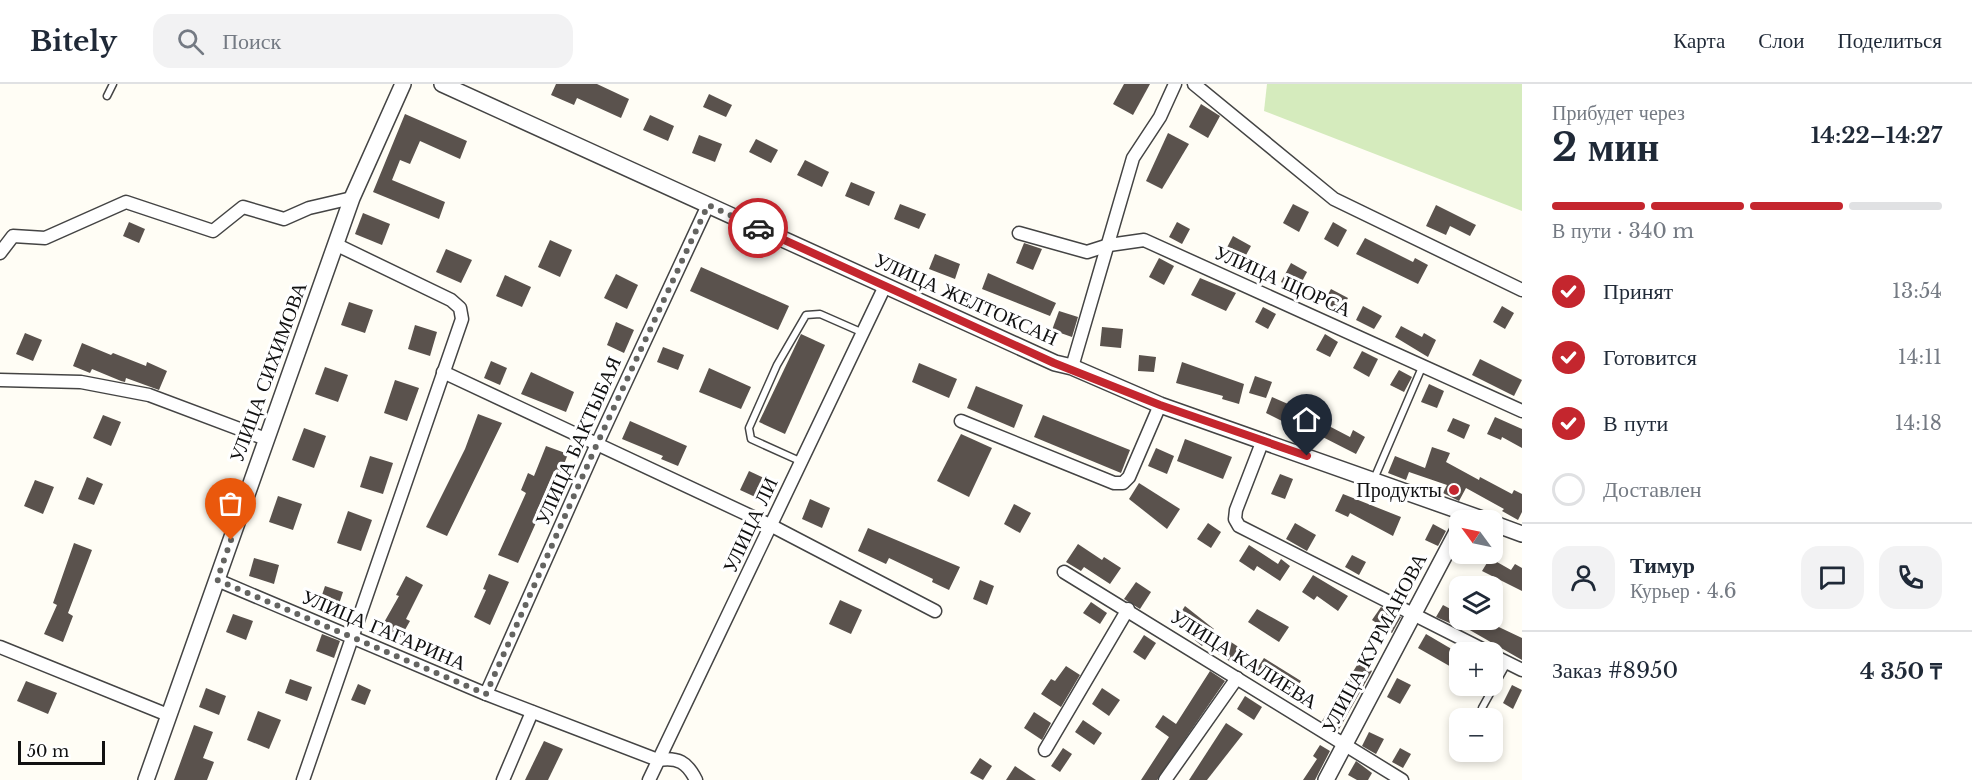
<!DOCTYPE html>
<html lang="ru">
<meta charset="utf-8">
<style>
:root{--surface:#fff;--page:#f2f2f3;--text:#1f2937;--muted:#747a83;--line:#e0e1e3;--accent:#c4262e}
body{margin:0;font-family:"Libre Baskerville",serif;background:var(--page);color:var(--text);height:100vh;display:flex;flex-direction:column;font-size:22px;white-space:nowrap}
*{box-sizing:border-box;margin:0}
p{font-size:20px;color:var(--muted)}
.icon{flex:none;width:33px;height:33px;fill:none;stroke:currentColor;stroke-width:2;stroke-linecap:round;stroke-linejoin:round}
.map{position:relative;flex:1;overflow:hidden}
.drawer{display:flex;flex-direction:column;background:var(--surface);width:450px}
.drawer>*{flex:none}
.needle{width:39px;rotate:303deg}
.buttons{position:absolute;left:1449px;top:426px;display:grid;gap:12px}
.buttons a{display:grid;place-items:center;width:54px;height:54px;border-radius:12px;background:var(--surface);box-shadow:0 3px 9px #0003;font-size:30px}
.scale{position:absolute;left:18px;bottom:15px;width:87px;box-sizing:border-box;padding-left:6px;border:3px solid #111;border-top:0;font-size:16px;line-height:21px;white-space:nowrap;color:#111;-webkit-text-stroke:4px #fff;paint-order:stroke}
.pin{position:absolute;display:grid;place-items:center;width:51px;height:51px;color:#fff;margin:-62px -26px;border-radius:50% 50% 50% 0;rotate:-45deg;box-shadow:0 0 6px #0007}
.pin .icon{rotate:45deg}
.courier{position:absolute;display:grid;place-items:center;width:60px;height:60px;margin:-30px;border:4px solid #c4262e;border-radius:50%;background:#fff;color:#222;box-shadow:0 2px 8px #0007}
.overview em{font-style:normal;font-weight:700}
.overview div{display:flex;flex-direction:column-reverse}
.overview{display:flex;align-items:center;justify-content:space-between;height:102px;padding:0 30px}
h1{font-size:39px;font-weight:700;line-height:45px}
.bar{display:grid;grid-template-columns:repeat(4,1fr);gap:9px 6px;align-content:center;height:72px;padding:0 30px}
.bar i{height:8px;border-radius:4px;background:var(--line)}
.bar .selected{background:var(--accent)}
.bar p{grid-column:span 4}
.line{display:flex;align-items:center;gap:15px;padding:0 30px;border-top:2px solid var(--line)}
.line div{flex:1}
.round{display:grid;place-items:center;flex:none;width:63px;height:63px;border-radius:18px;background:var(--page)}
ol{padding:0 30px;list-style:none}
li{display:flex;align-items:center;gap:18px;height:66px}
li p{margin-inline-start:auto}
li .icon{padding:6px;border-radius:50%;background:var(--accent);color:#fff;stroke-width:4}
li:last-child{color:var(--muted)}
li i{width:33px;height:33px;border:3px solid var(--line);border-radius:50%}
header{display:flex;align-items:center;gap:36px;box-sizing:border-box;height:84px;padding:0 30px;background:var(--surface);border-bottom:2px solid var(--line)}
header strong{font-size:28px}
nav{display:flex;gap:33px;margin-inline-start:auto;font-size:21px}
.search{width:420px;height:54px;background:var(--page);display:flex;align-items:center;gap:15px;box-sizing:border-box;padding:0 21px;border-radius:18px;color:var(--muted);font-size:22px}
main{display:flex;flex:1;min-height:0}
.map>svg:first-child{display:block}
</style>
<header>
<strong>Bitely</strong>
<div class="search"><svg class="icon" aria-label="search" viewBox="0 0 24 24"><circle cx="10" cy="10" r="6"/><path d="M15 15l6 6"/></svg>Поиск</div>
<nav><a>Карта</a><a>Слои</a><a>Поделиться</a></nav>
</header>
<main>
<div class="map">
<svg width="1522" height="696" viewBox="0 0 1522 696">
<rect width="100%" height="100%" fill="#fffdf5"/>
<path fill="#d5ebbd" d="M1267 0H1522V127L1264 27Z"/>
<g fill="#5a524d">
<path d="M556 0H597L629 15 621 34 577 14 574 21 551 11Z"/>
<path d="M1124 0H1150L1133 31 1113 20Z"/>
<path d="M709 10 732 21 726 33 703 23Z"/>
<path d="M1201 20 1220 32 1208 54 1189 43Z"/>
<path d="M405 30 467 57 460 75 420 57 410 80 400 76 392 96 445 118 439 135 373 108Z"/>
<path d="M650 31 674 42 668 57 643 46Z"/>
<path d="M1168 49 1189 60 1162 105 1146 97Z"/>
<path d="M699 51 722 60 715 78 692 69Z"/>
<path d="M756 55 778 66 771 79 749 68Z"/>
<path d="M805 76 829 88 822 103 797 91Z"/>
<path d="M851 98 875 108 869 122 845 112Z"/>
<path d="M900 120 926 130 919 145 894 135Z"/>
<path d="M1293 120 1309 128 1299 148 1283 139Z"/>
<path d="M1436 121 1476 141 1470 152 1450 142 1446 151 1426 142Z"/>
<path d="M363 129 390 140 382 161 355 150Z"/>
<path d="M129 138 145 145 139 159 123 152Z"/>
<path d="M1177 138 1190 145 1182 160 1169 153Z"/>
<path d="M1333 138 1347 146 1338 163 1324 155Z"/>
<path d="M1233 152 1251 162 1240 182 1222 173Z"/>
<path d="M1365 154 1413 178 1415 174 1428 181 1418 200 1356 170Z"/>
<path d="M550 156 572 166 560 193 538 183Z"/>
<path d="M1024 159 1042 165 1033 186 1016 179Z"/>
<path d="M446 165 472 176 461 199 436 188Z"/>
<path d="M935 170 960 180 955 195 929 185Z"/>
<path d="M1159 174 1174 182 1164 201 1149 193Z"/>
<path d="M1291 179 1307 188 1297 207 1281 198Z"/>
<path d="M701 183 789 222 778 246 690 207Z"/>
<path d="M988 189 1056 219 1050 232 982 205Z"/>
<path d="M616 190 638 201 627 225 604 214Z"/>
<path d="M505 191 531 203 522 223 496 212Z"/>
<path d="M1200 194 1236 209 1226 227 1191 211Z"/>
<path d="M1331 205 1348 214 1340 228 1323 219Z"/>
<path d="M349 218 373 226 365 249 341 241Z"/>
<path d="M1363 222 1382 232 1374 245 1356 236Z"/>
<path d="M1502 222 1514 229 1505 245 1493 238Z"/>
<path d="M1263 223 1276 230 1268 245 1255 238Z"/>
<path d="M1059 227 1078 233 1072 253 1052 246Z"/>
<path d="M616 238 634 246 624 269 607 261Z"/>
<path d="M415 241 437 248 430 272 408 265Z"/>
<path d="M1401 242 1422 253 1424 249 1436 256 1428 273 1395 253Z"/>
<path d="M1102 243 1123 245 1121 264 1100 262Z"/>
<path d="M25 249 42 256 33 277 16 270Z"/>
<path d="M801 250 825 261 785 350 759 338Z"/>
<path d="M1325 250 1338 258 1330 273 1316 266Z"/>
<path d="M82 259 111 271 113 269 146 282 147 278 167 287 159 306 126 294 125 298 121 297 92 285 90 289 73 282Z"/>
<path d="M663 263 684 271 678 286 657 278Z"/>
<path d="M1362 267 1378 275 1369 293 1353 284Z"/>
<path d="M1139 271 1156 273 1154 288 1138 287Z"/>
<path d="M1480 275 1522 296 1514 312 1472 291Z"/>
<path d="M491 277 507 284 500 301 484 294Z"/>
<path d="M1182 278 1244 300 1239 320 1222 315 1223 312 1176 299Z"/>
<path d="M919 279 957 295 949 314 912 298Z"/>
<path d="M325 283 348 291 338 318 315 310Z"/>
<path d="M709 284 751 303 741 325 699 308Z"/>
<path d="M1399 286 1412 293 1404 308 1390 301Z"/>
<path d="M531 288 574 308 566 328 521 310Z"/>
<path d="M1255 292 1272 298 1266 314 1249 309Z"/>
<path d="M395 296 419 304 407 337 384 329Z"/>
<path d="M1429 300 1444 307 1437 324 1421 318Z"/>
<path d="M976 302 1023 321 1014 344 967 324Z"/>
<path d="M1272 313 1304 327V329L1350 353 1353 346 1365 353 1356 370 1299 341 1298 345 1266 329Z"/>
<path d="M478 330 502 339 447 452 426 443 465 365Z"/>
<path d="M103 331 121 338 111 362 93 354Z"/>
<path d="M1043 331 1130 366 1121 389 1034 353Z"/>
<path d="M1495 333 1522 345V364L1502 353 1501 356 1487 350Z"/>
<path d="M1453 334 1470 341 1464 355 1447 347Z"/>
<path d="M630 337 687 362 678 382 661 375 663 372 622 355Z"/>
<path d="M304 344 326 352 314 384 292 376Z"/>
<path d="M961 350 992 364 969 413 937 397Z"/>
<path d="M1185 355 1232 373 1223 395 1177 377Z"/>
<path d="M546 362 568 370 560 390 554 387 535 431 539 432 518 479 498 471 526 409 521 406 528 389 534 392Z"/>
<path d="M1432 363 1450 369 1446 378 1479 396 1480 393 1512 410 1514 406 1522 410V428L1518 436 1502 427 1504 425 1466 404 1459 417 1443 409 1447 401 1409 388 1406 396 1388 389 1395 372 1425 384Z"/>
<path d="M1156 364 1174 372 1167 390 1148 382Z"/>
<path d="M370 372 393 379 383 410 360 403Z"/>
<path d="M749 387 773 398 764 417 740 406Z"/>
<path d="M1280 390 1293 395 1285 415 1271 410Z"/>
<path d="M87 393 103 400 94 421 78 415Z"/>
<path d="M35 396 54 403 43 430 24 422Z"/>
<path d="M1139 399 1180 425 1167 445 1129 415Z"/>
<path d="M1343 410 1401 433 1393 452 1350 429 1348 433 1335 427Z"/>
<path d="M278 412 302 420 293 446 269 438Z"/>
<path d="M810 415 830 424 822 444 802 435Z"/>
<path d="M1014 420 1031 429 1020 449 1004 440Z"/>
<path d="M348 427 372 436 361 467 337 459Z"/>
<path d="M1208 439 1221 448 1211 464 1197 455Z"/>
<path d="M1295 439 1316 451 1307 467 1286 455Z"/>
<path d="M1433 440 1446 447 1438 462 1425 456Z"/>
<path d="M868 444 960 483 949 506 932 498 933 495 889 474 886 480 858 467Z"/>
<path d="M74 459 92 466 68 529 73 532 63 558 44 550 57 521 53 519Z"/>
<path d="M1078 460 1102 476 1104 473 1121 484 1110 500 1084 483 1081 487 1066 478Z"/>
<path d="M1249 461 1278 480 1281 475 1290 482 1280 497 1257 482 1254 487 1239 477Z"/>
<path d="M1352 471 1366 478 1359 491 1345 483Z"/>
<path d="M254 474 279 481 274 500 249 492Z"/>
<path d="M1490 474 1511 486 1515 480 1522 484V507L1482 487Z"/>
<path d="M489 490 509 498 490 541 474 533 486 506 483 505Z"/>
<path d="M1313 491 1348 512 1338 527 1317 512 1314 516 1302 508Z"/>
<path d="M406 492 423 501 406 535 410 537 401 553 382 542 399 512 396 511Z"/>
<path d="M980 496 994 502 987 521 973 515Z"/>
<path d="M1136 498 1151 508 1140 525 1124 515Z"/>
<path d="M325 502 343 508 336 529 318 523Z"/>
<path d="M840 516 862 526 851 550 829 540Z"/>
<path d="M1091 518 1107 529 1100 540 1083 529Z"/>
<path d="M1443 521 1458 529 1455 536H1484L1522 554V576L1454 537 1452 540 1436 533Z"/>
<path d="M1185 522 1214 545 1202 562 1174 539Z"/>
<path d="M1381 523 1401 533 1392 549 1372 536Z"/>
<path d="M1257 525 1289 543 1279 558 1248 538Z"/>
<path d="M233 530 253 537 246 556 226 548Z"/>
<path d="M322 550 340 557 334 574 316 567Z"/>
<path d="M1426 550 1460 570V588L1418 564Z"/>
<path d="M1144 551 1156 559 1145 576 1133 568Z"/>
<path d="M1228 556 1240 564 1231 578 1218 570Z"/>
<path d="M1264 574 1301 597 1292 611 1254 589Z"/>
<path d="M1359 578 1372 587 1338 647 1322 637Z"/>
<path d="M1066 582 1080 591 1061 623 1041 610 1051 595 1055 597Z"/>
<path d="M1210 587 1225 597 1157 696H1141L1169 653 1155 643 1163 631 1176 640Z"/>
<path d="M1397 594 1411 601 1400 620 1387 613Z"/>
<path d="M290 595 312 603 307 617 285 609Z"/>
<path d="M26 597 57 609 48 630 17 617Z"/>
<path d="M358 600 371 606 365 621 351 616Z"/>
<path d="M1512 601 1522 606 1513 625 1503 619Z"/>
<path d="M206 604 226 612 219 631 199 623Z"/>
<path d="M1102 604 1120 616 1109 632 1092 620Z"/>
<path d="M1245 612 1262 623 1254 636 1237 625Z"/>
<path d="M258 627 281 636 269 665 247 656Z"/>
<path d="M1034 628 1051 639 1042 656 1024 644Z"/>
<path d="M1083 636 1102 649 1094 661 1075 648Z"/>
<path d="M1226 639 1243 650 1207 696H1189Z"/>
<path d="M194 641 213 648 203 674 214 678 207 696H174Z"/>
<path d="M1369 648 1384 655 1376 670 1362 662Z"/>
<path d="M544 657 563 665 548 696H525Z"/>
<path d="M1320 661 1330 667 1315 696H1303L1317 675 1313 672Z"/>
<path d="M1063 664 1072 670 1060 688 1051 682Z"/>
<path d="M1400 664 1411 670 1403 684 1392 678Z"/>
<path d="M980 674 992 682 983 696 970 689Z"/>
<path d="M1356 677 1372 689 1368 696H1357L1348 691Z"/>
<path d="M1015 682 1036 696H1006Z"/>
</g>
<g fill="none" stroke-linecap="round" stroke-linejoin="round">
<g stroke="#444" stroke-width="9">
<g id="service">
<path d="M107 12 113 0"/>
<path d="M802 378 751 355 749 344 777 281 806 231 820 230 861 248"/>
<path d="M1374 395 1423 281"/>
<path d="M1482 624 1507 579"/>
</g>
</g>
<g stroke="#444" stroke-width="15">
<g id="minor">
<path d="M1194 0 1334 115 1522 206"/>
<path d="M1019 149 1087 168 1109 161 1144 156 1522 327"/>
<path d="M0 169 13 152 45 154 126 118 213 147 243 123 284 135 309 124 352 114"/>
<path d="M1072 283 1133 74 1160 33 1175 0"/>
<path d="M443 288 772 442 935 527"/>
<path d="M0 296 81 298 149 311 266 355"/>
<path d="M961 337 1114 399H1123L1129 393 1160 321"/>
<path d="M1263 356 1236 426 1235 435 1239 442 1488 568"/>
<path d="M1064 488 1402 696"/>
<path d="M217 496 486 610 658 676C678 673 687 678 696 696"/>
<path d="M0 563 168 631"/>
<path d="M1492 571 1522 586"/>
<path d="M486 610 597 360 708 121"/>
<path d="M1045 666 1128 525"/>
<path d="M303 696 462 235 460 224 451 216 337 161"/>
<path d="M503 696 532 628"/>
<path d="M649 696 885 202"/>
<path d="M1165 696 1237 594"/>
</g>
</g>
<g stroke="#444" stroke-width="18">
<g id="tertiary">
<path d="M442 0 1055 279 1072 283 1160 321 1485 436"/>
<path d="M1492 439 1522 450"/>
<path d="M146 696 352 114 403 0"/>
<path d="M1326 696 1460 442"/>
</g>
</g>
<use href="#service" stroke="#fff" stroke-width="6"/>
<use href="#minor" stroke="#fff" stroke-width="12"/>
<use href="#tertiary" stroke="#fff" stroke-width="15"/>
</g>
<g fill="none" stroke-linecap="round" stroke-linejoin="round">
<path stroke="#646461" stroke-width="6" stroke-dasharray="0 10.8" d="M231 456 217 496 486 610 597 360 708 121 758 144"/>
<path stroke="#c4262e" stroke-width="8" d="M758 144 1054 279 1160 321 1307 372"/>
</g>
<circle fill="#c4262e" stroke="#fff" stroke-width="2" cx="1454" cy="406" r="6"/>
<g text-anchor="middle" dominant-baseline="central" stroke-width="6" stroke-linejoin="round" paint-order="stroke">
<g font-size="20" fill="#111" stroke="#fff">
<text transform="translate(1283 197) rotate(24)">УЛИЦА ЩОРСА</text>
<text transform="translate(966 215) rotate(24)">УЛИЦА ЖЕЛТОКСАН</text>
<text transform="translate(268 288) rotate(-70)">УЛИЦА СИХИМОВА</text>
<text transform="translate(578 357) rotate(-66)">УЛИЦА БАКТЫБАЯ</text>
<text transform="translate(750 441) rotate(-65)">УЛИЦА ЛИ</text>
<text transform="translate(384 546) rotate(23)">УЛИЦА ГАГАРИНА</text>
<text transform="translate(1374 559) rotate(-62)">УЛИЦА КУРМАНОВА</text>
<text transform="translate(1244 575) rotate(32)">УЛИЦА КАЛИЕВА</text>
</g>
<g font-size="20" fill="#111" stroke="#fff" text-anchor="end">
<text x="1442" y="406">Продукты</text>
</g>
</g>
</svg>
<div class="buttons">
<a><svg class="needle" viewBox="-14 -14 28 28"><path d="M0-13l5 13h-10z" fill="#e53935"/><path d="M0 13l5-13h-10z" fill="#747a83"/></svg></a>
<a><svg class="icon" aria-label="layers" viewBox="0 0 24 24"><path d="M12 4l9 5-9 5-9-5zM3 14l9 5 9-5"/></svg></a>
<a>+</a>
<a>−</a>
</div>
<div class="scale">50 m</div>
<div class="pin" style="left:231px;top:456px;background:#ea580c"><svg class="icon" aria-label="bag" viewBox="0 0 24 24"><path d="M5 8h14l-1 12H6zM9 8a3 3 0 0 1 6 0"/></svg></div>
<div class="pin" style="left:1307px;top:372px;background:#1f2937"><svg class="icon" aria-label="home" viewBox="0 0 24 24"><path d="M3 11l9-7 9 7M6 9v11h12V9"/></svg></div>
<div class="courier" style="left:758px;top:144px"><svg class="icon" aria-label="car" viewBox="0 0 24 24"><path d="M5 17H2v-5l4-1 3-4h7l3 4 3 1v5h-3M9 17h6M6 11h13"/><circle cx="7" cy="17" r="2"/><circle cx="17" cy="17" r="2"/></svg></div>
</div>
<section class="drawer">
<div class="overview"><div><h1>2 мин</h1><p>Прибудет через</p></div><em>14:22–14:27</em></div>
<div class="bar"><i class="selected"></i><i class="selected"></i><i class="selected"></i><i></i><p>В пути · 340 m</p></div>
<ol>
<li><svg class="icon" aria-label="check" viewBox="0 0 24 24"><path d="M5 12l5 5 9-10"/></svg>Принят<p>13:54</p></li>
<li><svg class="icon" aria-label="check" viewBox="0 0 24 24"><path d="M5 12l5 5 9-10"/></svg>Готовится<p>14:11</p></li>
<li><svg class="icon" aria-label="check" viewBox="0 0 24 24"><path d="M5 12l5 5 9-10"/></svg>В пути<p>14:18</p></li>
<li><i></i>Доставлен</li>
</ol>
<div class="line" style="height:108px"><a class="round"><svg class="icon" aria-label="person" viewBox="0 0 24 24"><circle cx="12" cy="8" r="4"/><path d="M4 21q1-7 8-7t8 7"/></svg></a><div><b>Тимур</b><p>Курьер · 4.6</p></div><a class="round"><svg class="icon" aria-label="chat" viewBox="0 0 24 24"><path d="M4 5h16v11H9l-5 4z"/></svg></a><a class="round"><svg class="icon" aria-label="phone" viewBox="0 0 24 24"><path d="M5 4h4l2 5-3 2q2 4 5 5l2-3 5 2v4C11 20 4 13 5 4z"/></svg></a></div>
<div class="line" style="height:78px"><div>Заказ #8950</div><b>4 350 ₸</b></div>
</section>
</main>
